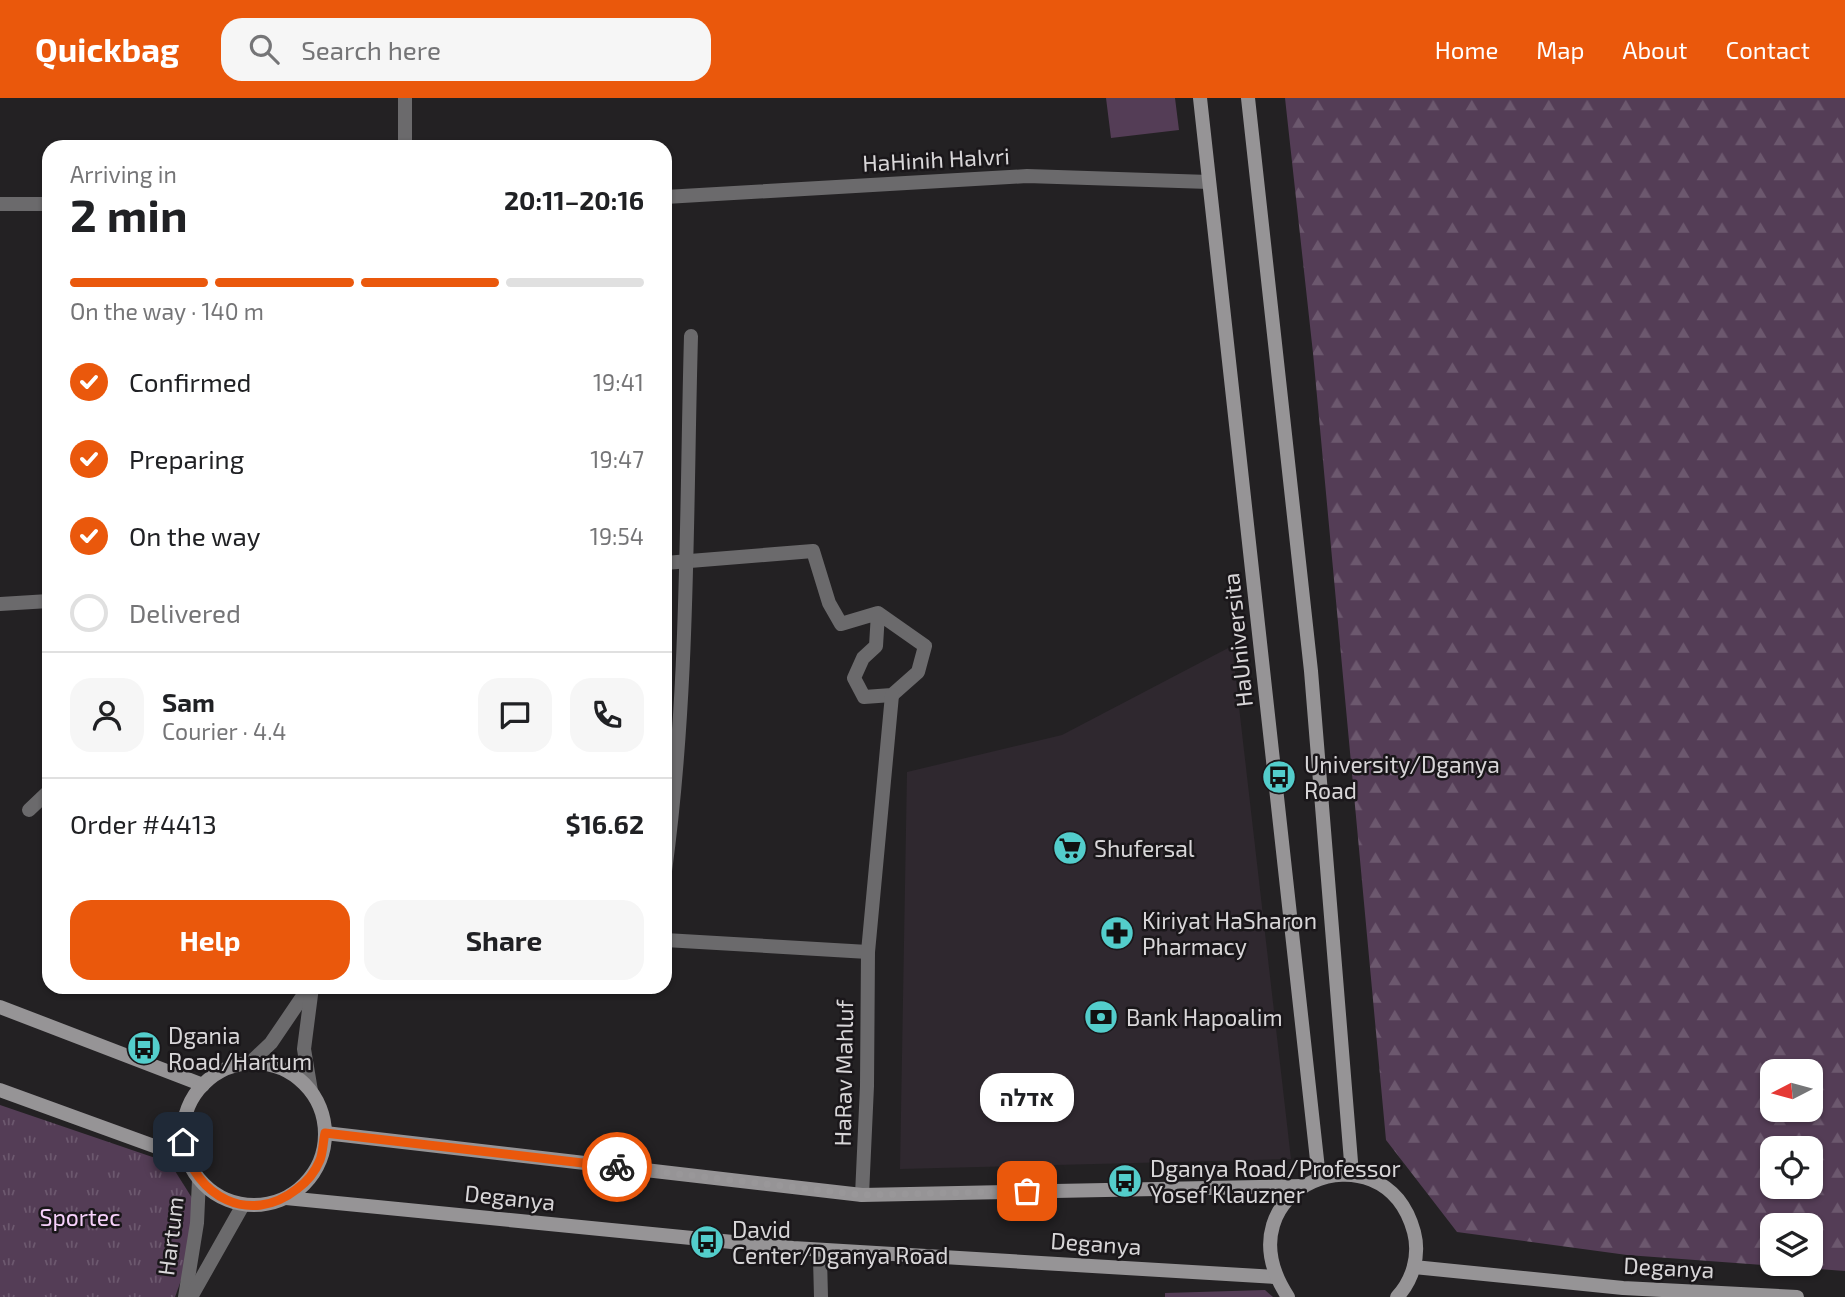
<!DOCTYPE html>
<meta charset="utf-8">
<style>
:root{--surface:#fff;--page:#f6f6f6;--text:#202124;--muted:#757577;--line:#e0e0e0;--accent:#ea580c}
body{margin:0;font-family:"Exo 2",Heebo,sans-serif;background:var(--page);color:var(--text);height:100vh;display:flex;flex-direction:column;font-size:26px;white-space:nowrap}
*{box-sizing:border-box;margin:0}
p{font-size:23px;color:var(--muted)}
.icon{flex:none;width:38px;height:38px;fill:none;stroke:currentColor;stroke-width:2;stroke-linecap:round;stroke-linejoin:round}
.map{position:relative;flex:1;overflow:hidden}
.side{position:absolute;left:42px;top:42px;width:630px;height:854px;display:flex;flex-direction:column;background:var(--surface);border-radius:21px;box-shadow:0 2px 5px #0004}
.side>*{flex:none}
.needle{width:46px;rotate:264deg}
.buttons{position:absolute;left:1760px;top:961px;display:grid;gap:14px}
.buttons a{display:grid;place-items:center;width:63px;height:63px;border-radius:14px;background:var(--surface);box-shadow:0 2px 5px #0004;font-size:35px}
.pin{position:absolute;display:grid;place-items:center;width:60px;height:60px;color:#fff;margin:-30px;border-radius:14px;box-shadow:0 4px 10px #0006}
.courier{position:absolute;display:grid;place-items:center;width:70px;height:70px;margin:-35px;border:5px solid #ea580c;border-radius:50%;background:#fff;color:#222;box-shadow:0 2px 9px #0007}
.bubble{position:absolute;height:49px;border-radius:21px;background:var(--surface);box-shadow:0 2px 5px #0004;font-size:23px;font-weight:700;line-height:49px;text-align:center}
.summary em{font-style:normal;font-weight:700}
.summary div{display:flex;flex-direction:column-reverse}
.summary{display:flex;align-items:center;justify-content:space-between;height:119px;padding:0 28px}
h1{font-size:46px;font-weight:700;line-height:52px}
.bar{display:grid;grid-template-columns:repeat(4,1fr);gap:10px 7px;align-content:center;height:84px;padding:0 28px}
.bar i{height:9px;border-radius:5px;background:var(--line)}
.bar .on{background:var(--accent)}
.bar p{grid-column:span 4}
.line{display:flex;align-items:center;gap:18px;padding:0 28px;border-top:2px solid var(--line)}
.line div{flex:1}
.round{display:grid;place-items:center;flex:none;width:74px;height:74px;border-radius:21px;background:var(--page)}
ol{padding:0 28px;list-style:none}
li{display:flex;align-items:center;gap:21px;height:77px}
li p{margin-inline-start:auto}
li .icon{padding:7px;border-radius:50%;background:var(--accent);color:#fff;stroke-width:4}
li:last-child{color:var(--muted)}
li i{width:38px;height:38px;border:4px solid var(--line);border-radius:50%}
.cta{display:flex;gap:14px;margin-top:auto;padding:14px 28px}
.cta a{flex:1;height:80px;border-radius:21px;background:var(--accent);color:#fff;font-size:28px;font-weight:700;line-height:80px;text-align:center}
.cta a+a{background:var(--page);color:var(--text)}
header{display:flex;align-items:center;gap:42px;box-sizing:border-box;height:98px;padding:0 35px;background:var(--accent);color:#fff}
header strong{font-size:33px}
nav{display:flex;gap:38px;margin-inline-start:auto;font-size:24px}
.search{width:490px;height:63px;background:var(--page);display:flex;align-items:center;gap:18px;box-sizing:border-box;padding:0 24px;border-radius:21px;color:var(--muted);font-size:26px}
.map>svg:first-child{display:block}
</style>
<header>
<strong>Quickbag</strong>
<div class="search"><svg class="icon" aria-label="search" viewBox="0 0 24 24"><circle cx="10" cy="10" r="6"/><path d="M15 15l6 6"/></svg>Search here</div>
<nav><a>Home</a><a>Map</a><a>About</a><a>Contact</a></nav>
</header>
<div class="map">
<svg width="1845" height="1199" viewBox="0 0 1845 1199">
<defs>
<pattern id="forest-firs" width="22" height="20" patternUnits="userSpaceOnUse" patternTransform="scale(1.75)"><rect width="22" height="20" fill="#543d56"/><path d="M5 1l3.5 6h-7zM16 11l3.5 6h-7z" fill="#6c586e"/></pattern>
<pattern id="park-tufts" width="24" height="20" patternUnits="userSpaceOnUse" patternTransform="scale(1.75)"><rect width="24" height="20" fill="#543d56"/><path d="M3 7l-1-3M5 7V3M7 7l1-3M15 17l-1-3M17 17v-4M19 17l1-3" fill="none" stroke="#6c586e"/></pattern>
</defs>
<rect width="100%" height="100%" fill="#232123"/>
<path fill="#2f282f" d="M1232 548 1291 1061 900 1071 907 674 1062 637Z"/>
<g fill="#543d56">
<path d="M1106 0H1175L1179 32 1111 40Z"/>
<path d="M1265 1192 1273 1199H1165V1195Z"/>
</g>
<path fill="url(#forest-firs)" fill-rule="evenodd" d="M1285 0H1845V1173L1627 1157 1457 1134 1386 1042 1313 255ZM1773 973H1811V1012H1773ZM1773 1050H1811V1088H1773ZM1773 1127H1811V1166H1773Z"/>
<path fill="url(#park-tufts)" d="M0 1007 170 1065 204 1119 175 1199H0Z"/>
<g fill="none" stroke-linecap="round" stroke-linejoin="round">
<g stroke="#6b6a6c" stroke-width="14">
<path d="M405 0V49"/>
<path d="M665 99 1027 78 1209 84"/>
<path d="M0 106H49"/>
<path d="M665 465 813 453 829 505 841 526 878 515 925 548 918 574 892 597 864 599 854 580 863 560 876 548 878 515"/>
<path d="M0 506 49 503"/>
<path d="M29 712 49 693"/>
<path d="M665 773C689 596 686 416 691 238"/>
<path d="M665 842 868 854"/>
<path d="M250 965 271 945 309 889"/>
<path d="M311 993 304 951 312 889"/>
<path d="M862 1097 867 988 868 854 892 597"/>
<path d="M820 1160 821 1199"/>
<path d="M185 1199 197 1125 199 1082"/>
<path d="M191 1199 243 1107"/>
</g>
<g stroke="#969496" stroke-width="14">
<path d="M1200 0 1319 1080"/>
<path d="M1248 0 1311 573 1352 1076"/>
<path d="M0 909 203 987"/>
<circle cx="254" cy="1036" r="71"/>
<path d="M0 992 187 1060"/>
<path d="M325 1035 862 1097 1303 1088"/>
<path d="M286 1100 793 1150 1275 1179"/>
<path d="M1414 1169 1623 1190 1797 1199"/>
<path d="M1288 1199C1216 1089 1384 1023 1414 1134 1420 1157 1413 1182 1397 1199"/>
</g>
</g>
<g fill="none" stroke-linecap="round" stroke-linejoin="round">
<path stroke="#999799" stroke-width="7" stroke-dasharray="0 12.6" d="M617 1069 862 1097 1027 1093"/>
<path stroke="#ea580c" stroke-width="9" d="M183 1044C195 1099 250 1128 297 1091 307 1084 315 1074 320 1062 323 1054 323 1044 325 1035L617 1069"/>
</g>
<defs>
<g id="bus-disc" transform="scale(1.75)"><circle r="9.5" fill="#53cdcb" stroke="#1a171a"/><path d="M-5-6H5V4H4V6H2V4H-2V6H-4V4H-5ZM-3.5-4V0h7V-4ZM-3.5 1.2v1.5H-2V1.2ZM2 1.2v1.5H3.5V1.2Z" fill="#111"/></g>
<g id="supermarket-disc" transform="scale(1.75)"><circle r="9.5" fill="#53cdcb" stroke="#1a171a"/><path d="M-6-5.5h2.5l.6 2H6L4.5 2H-2.5L-4.4-4H-6ZM-1.5 3.2a1.3 1.3 0 1 0 .1 0ZM3 3.2a1.3 1.3 0 1 0 .1 0Z" fill="#111"/></g>
<g id="pharmacy-disc" transform="scale(1.75)"><circle r="9.5" fill="#53cdcb" stroke="#1a171a"/><path d="M-2-6h4v4h4v4h-4v4h-4v-4h-4v-4h4Z" fill="#111"/></g>
<g id="bank-disc" transform="scale(1.75)"><circle r="9.5" fill="#53cdcb" stroke="#1a171a"/><path d="M-6-4H6V4H-6ZM0-2.3a2.3 2.3 0 1 0 0 4.6a2.3 2.3 0 1 0 0-4.6Z" fill="#111"/></g>
</defs>
<g fill-rule="evenodd">
<use href="#bus-disc" x="1279" y="679"/>
<use href="#supermarket-disc" x="1070" y="750"/>
<use href="#pharmacy-disc" x="1117" y="835"/>
<use href="#bank-disc" x="1101" y="919"/>
<use href="#bus-disc" x="144" y="950"/>
<use href="#bus-disc" x="1125" y="1083"/>
<use href="#bus-disc" x="707" y="1144"/>
</g>
<g text-anchor="middle" dominant-baseline="central" stroke-width="5" stroke-linejoin="round" paint-order="stroke">
<g font-size="23" fill="#d8d6d8" stroke="#1a171a">
<text transform="translate(936 61) rotate(-3)">HaHinih HaIvri</text>
<text transform="translate(1237 542) rotate(-96)">HaUniversita</text>
<text transform="translate(843 975) rotate(-89)">HaRav Mahluf</text>
<text transform="translate(510 1099) rotate(6)">Deganya</text>
<text transform="translate(170 1138) rotate(-83)">Hartum</text>
<text transform="translate(1096 1145) rotate(4)">Deganya</text>
<text transform="translate(1669 1169) rotate(3)">Deganya</text>
</g>
<g font-size="23" fill="#d8d6d8" stroke="#1a171a" text-anchor="start">
<text x="1304" y="666">University/Dganya<tspan x="1304" dy="26">Road</tspan></text>
<text x="1094" y="750">Shufersal</text>
<text x="1142" y="822">Kiriyat HaSharon<tspan x="1142" dy="26">Pharmacy</tspan></text>
<text x="1126" y="919">Bank Hapoalim</text>
<text x="168" y="937">Dgania<tspan x="168" dy="26">Road/Hartum</tspan></text>
<text x="1150" y="1070">Dganya Road/Professor<tspan x="1150" dy="26">Yosef Klauzner</tspan></text>
<text x="732" y="1131">David<tspan x="732" dy="26">Center/Dganya Road</tspan></text>
</g>
<g font-size="23" fill="#f7d1fb" stroke="#1a171a">
<text x="80" y="1119">Sportec</text>
</g>
</g>
</svg>
<div class="buttons">
<a><svg class="needle" viewBox="-14 -14 28 28"><path d="M0-13l5 13h-10z" fill="#e53935"/><path d="M0 13l5-13h-10z" fill="#757577"/></svg></a>
<a><svg class="icon" aria-label="locate" viewBox="0 0 24 24"><circle cx="12" cy="12" r="6"/><path d="M12 2v4M12 18v4M2 12h4M18 12h4"/></svg></a>
<a><svg class="icon" aria-label="layers" viewBox="0 0 24 24"><path d="M12 4l9 5-9 5-9-5zM3 14l9 5 9-5"/></svg></a>
</div>
<div class="pin" style="left:1027px;top:1093px;background:#ea580c"><svg class="icon" aria-label="bag" viewBox="0 0 24 24"><path d="M5 8h14l-1 12H6zM9 8a3 3 0 0 1 6 0"/></svg></div>
<div class="pin" style="left:183px;top:1044px;background:#1f2937"><svg class="icon" aria-label="home" viewBox="0 0 24 24"><path d="M3 11l9-7 9 7M6 9v11h12V9"/></svg></div>
<div class="courier" style="left:617px;top:1069px"><svg class="icon" aria-label="bike" viewBox="0 0 24 24"><circle cx="6" cy="16" r="4"/><circle cx="18" cy="16" r="4"/><path d="M6 16l4-8h5l3 8M10 8l3 8H6M13 5h3"/></svg></div>
<div class="bubble" style="left:980px;top:975px;width:94px">אדלה</div>
<section class="side">
<div class="summary"><div><h1>2 min</h1><p>Arriving in</p></div><em>20:11–20:16</em></div>
<div class="bar"><i class="on"></i><i class="on"></i><i class="on"></i><i></i><p>On the way · 140 m</p></div>
<ol>
<li><svg class="icon" aria-label="check" viewBox="0 0 24 24"><path d="M5 12l5 5 9-10"/></svg>Confirmed<p>19:41</p></li>
<li><svg class="icon" aria-label="check" viewBox="0 0 24 24"><path d="M5 12l5 5 9-10"/></svg>Preparing<p>19:47</p></li>
<li><svg class="icon" aria-label="check" viewBox="0 0 24 24"><path d="M5 12l5 5 9-10"/></svg>On the way<p>19:54</p></li>
<li><i></i>Delivered</li>
</ol>
<div class="line" style="height:126px"><a class="round"><svg class="icon" aria-label="person" viewBox="0 0 24 24"><circle cx="12" cy="8" r="4"/><path d="M4 21q1-7 8-7t8 7"/></svg></a><div><b>Sam</b><p>Courier · 4.4</p></div><a class="round"><svg class="icon" aria-label="chat" viewBox="0 0 24 24"><path d="M4 5h16v11H9l-5 4z"/></svg></a><a class="round"><svg class="icon" aria-label="phone" viewBox="0 0 24 24"><path d="M5 4h4l2 5-3 2q2 4 5 5l2-3 5 2v4C11 20 4 13 5 4z"/></svg></a></div>
<div class="line" style="height:91px"><div>Order #4413</div><b>$16.62</b></div>
<div class="cta"><a>Help</a><a>Share</a></div>
</section>
</div>
